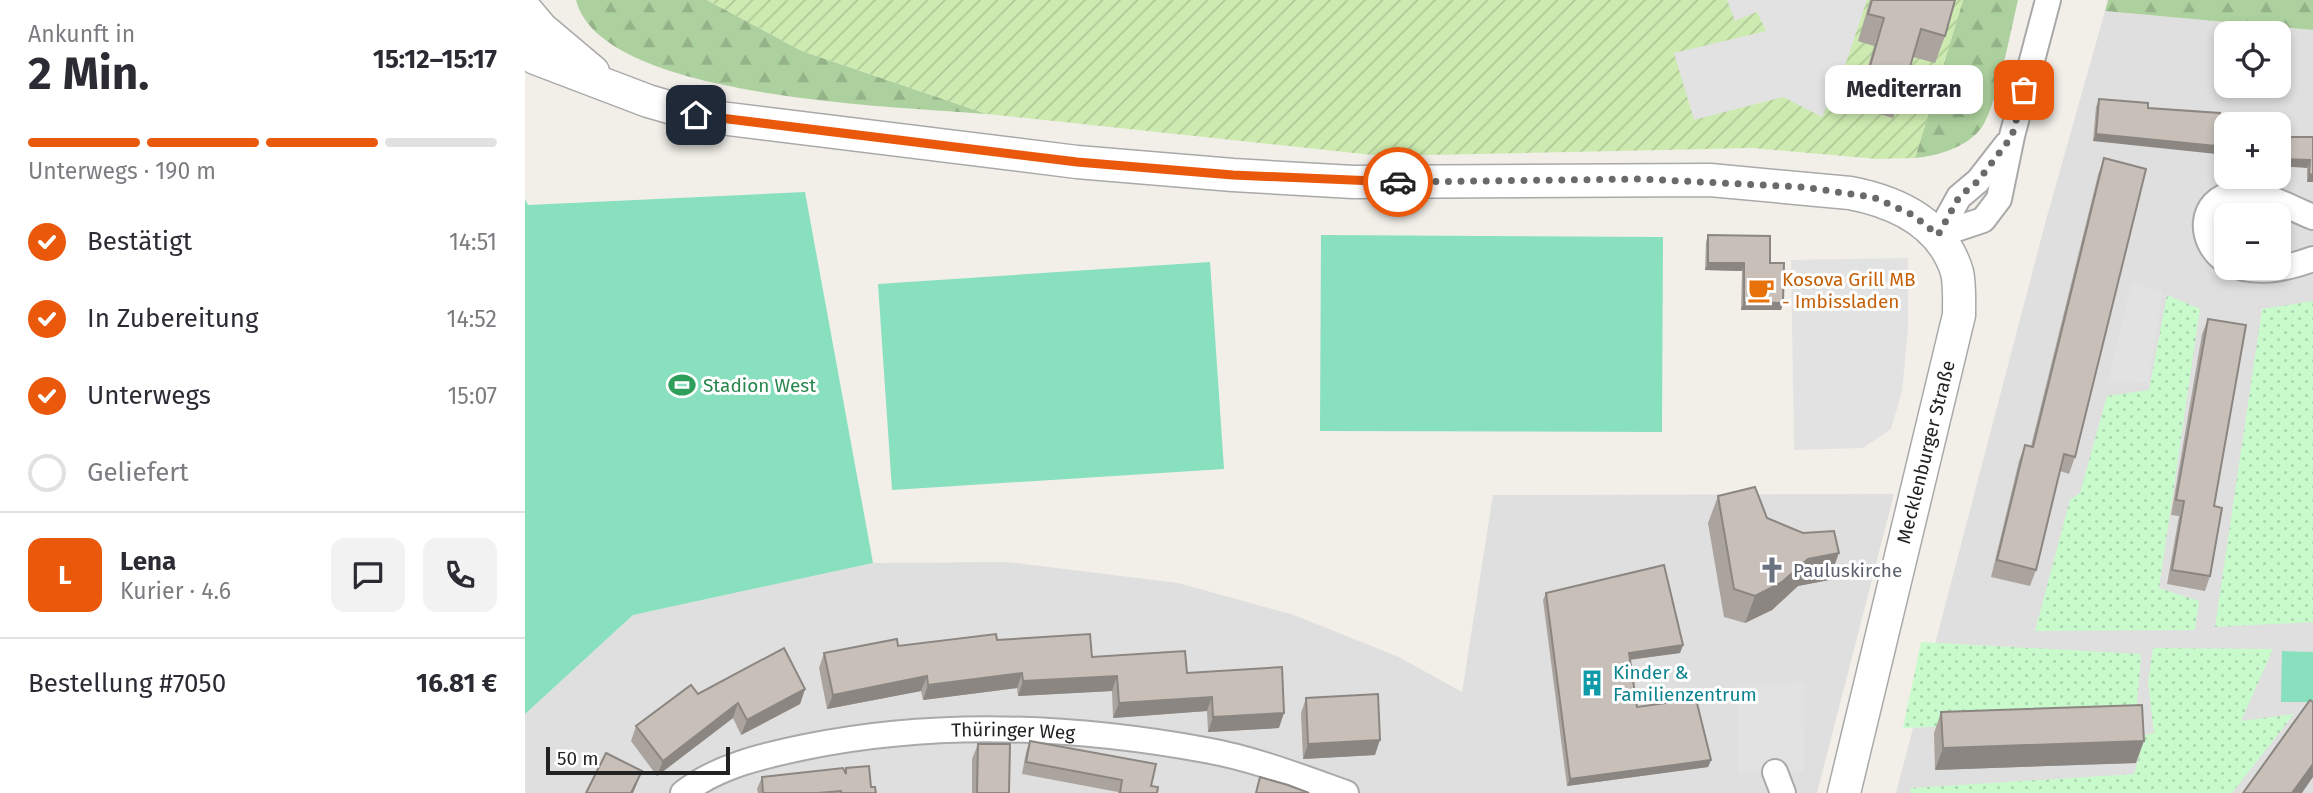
<!DOCTYPE html>
<html lang="de">
<meta charset="utf-8">
<style>
:root{--surface:#fff;--page:#f2f2f3;--text:#2b2b33;--muted:#7c7c81;--line:#e1e1e2;--accent:#ea580c}
body{margin:0;font-family:"Fira Sans",sans-serif;background:var(--page);color:var(--text);height:100vh;display:flex;flex-direction:column;font-size:26px;white-space:nowrap}
*{box-sizing:border-box;margin:0}
p{font-size:23px;color:var(--muted)}
.icon{flex:none;width:38px;height:38px;fill:none;stroke:currentColor;stroke-width:2;stroke-linecap:round;stroke-linejoin:round}
.map{position:relative;flex:1;overflow:hidden}
.details{display:flex;flex-direction:column;background:var(--surface);width:525px}
.details>*{flex:none}
.tools{position:absolute;left:1689px;top:21px;display:grid;gap:14px}
.tools a{display:grid;place-items:center;width:77px;height:77px;border-radius:14px;background:var(--surface);box-shadow:0 4px 10px #0003;font-size:35px}
.scale{position:absolute;left:21px;bottom:18px;width:184px;box-sizing:border-box;padding-left:7px;border:4px solid #222;border-top:0;font-size:19px;line-height:24px;white-space:nowrap;color:#222;-webkit-text-stroke:5px #fff;paint-order:stroke}
.pin{position:absolute;display:grid;place-items:center;width:60px;height:60px;color:#fff;margin:-30px;border-radius:14px;box-shadow:0 4px 10px #0006}
.courier{position:absolute;display:grid;place-items:center;width:70px;height:70px;margin:-35px;border:5px solid #ea580c;border-radius:50%;background:#fff;color:#222;box-shadow:0 2px 9px #0007}
.bubble{position:absolute;height:49px;border-radius:14px;background:var(--surface);box-shadow:0 4px 10px #0003;font-size:23px;font-weight:700;line-height:49px;text-align:center}
.summary em{font-style:normal;font-weight:700}
.summary div{display:flex;flex-direction:column-reverse}
.summary{display:flex;align-items:center;justify-content:space-between;height:119px;padding:0 28px}
h1{font-size:46px;font-weight:700;line-height:52px}
.bar{display:grid;grid-template-columns:repeat(4,1fr);gap:10px 7px;align-content:center;height:84px;padding:0 28px}
.bar i{height:9px;border-radius:5px;background:var(--line)}
.bar .current{background:var(--accent)}
.bar p{grid-column:span 4}
.line{display:flex;align-items:center;gap:18px;padding:0 28px;border-top:2px solid var(--line)}
.line div{flex:1}
.round{display:grid;place-items:center;flex:none;width:74px;height:74px;border-radius:14px;background:var(--page)}
ol{padding:0 28px;list-style:none}
li{display:flex;align-items:center;gap:21px;height:77px}
li p{margin-inline-start:auto}
li .icon{padding:7px;border-radius:50%;background:var(--accent);color:#fff;stroke-width:4}
li:last-child{color:var(--muted)}
li i{width:38px;height:38px;border:4px solid var(--line);border-radius:50%}
main{display:flex;flex:1;min-height:0}
.map>svg:first-child{display:block}
</style>
<main>
<section class="details">
<div class="summary"><div><h1>2 Min.</h1><p>Ankunft in</p></div><em>15:12–15:17</em></div>
<div class="bar"><i class="current"></i><i class="current"></i><i class="current"></i><i></i><p>Unterwegs · 190 m</p></div>
<ol>
<li><svg class="icon" aria-label="check" viewBox="0 0 24 24"><path d="M5 12l5 5 9-10"/></svg>Bestätigt<p>14:51</p></li>
<li><svg class="icon" aria-label="check" viewBox="0 0 24 24"><path d="M5 12l5 5 9-10"/></svg>In Zubereitung<p>14:52</p></li>
<li><svg class="icon" aria-label="check" viewBox="0 0 24 24"><path d="M5 12l5 5 9-10"/></svg>Unterwegs<p>15:07</p></li>
<li><i></i>Geliefert</li>
</ol>
<div class="line" style="height:126px"><b class="round" style="background:var(--accent);color:#fff">L</b><div><b>Lena</b><p>Kurier · 4.6</p></div><a class="round"><svg class="icon" aria-label="chat" viewBox="0 0 24 24"><path d="M4 5h16v11H9l-5 4z"/></svg></a><a class="round"><svg class="icon" aria-label="phone" viewBox="0 0 24 24"><path d="M5 4h4l2 5-3 2q2 4 5 5l2-3 5 2v4C11 20 4 13 5 4z"/></svg></a></div>
<div class="line" style="height:91px"><div>Bestellung #7050</div><b>16.81 €</b></div>
</section>
<div class="map">
<svg width="1788" height="793" viewBox="0 0 1788 793">
<defs>
<pattern id="forest-firs" width="22" height="20" patternUnits="userSpaceOnUse" patternTransform="scale(1.75)"><rect width="22" height="20" fill="#add19e"/><path d="M5 1l3.5 6h-7zM16 11l3.5 6h-7z" fill="#95b388"/></pattern>
<pattern id="park-dots" width="8" height="8" patternUnits="userSpaceOnUse" patternTransform="scale(1.75)"><rect width="8" height="8" fill="#c8facc"/><path d="M2 2h.1M6 6h.1" fill="none" stroke="#acd6af" stroke-width="1.8" stroke-linecap="round"/></pattern>
<pattern id="garden-furrows" width="10" height="10" patternUnits="userSpaceOnUse" patternTransform="scale(1.75)"><rect width="10" height="10" fill="#cdebb0"/><path d="M-1 1l2-2M0 10L10 0M9 11l2-2" fill="none" stroke="#b0c997"/></pattern>
</defs>
<rect width="100%" height="100%" fill="#f2efe9"/>
<g fill="#e0dfdf" fill-rule="evenodd">
<path d="M1580 11 1788 30V793H1371L1521 220ZM1701 33H1754V86H1701ZM1701 124H1754V177H1701ZM1701 215H1754V268H1701Z"/>
<path d="M1369 494 1292 793H0V714L108 615 348 563 482 562 653 583 769 615 874 657 937 692 968 495Z"/>
</g>
<g fill="url(#forest-firs)">
<path d="M51 0H182L277 51 462 114C375 106 76 100 51 0Z"/>
<path d="M1438 0H1493C1486 29 1472 105 1457 127 1443 147 1413 156 1390 158Z"/>
<path d="M1583 0H1788V30L1580 11Z"/>
</g>
<g fill="url(#park-dots)">
<path d="M1642 295 1675 309 1634 588 1674 601 1670 630 1510 631 1545 500 1555 493 1582 396 1624 390Z"/>
<path d="M1788 301V622L1690 627 1737 309Z"/>
<path d="M1396 642 1616 654 1611 718 1378 728Z"/>
<path d="M1628 648 1748 649 1716 721 1769 714 1707 793H1385L1386 788 1609 774 1620 735 1629 733 1623 682Z"/>
</g>
<path fill="url(#garden-furrows)" d="M182 0H1438L1390 158 1352 159 1228 148 857 156 462 114 277 51Z"/>
<g fill="#88e0be">
<path d="M280 192 348 563 108 615 0 714V199L3 205Z"/>
<path d="M796 235 1138 237 1137 432 795 431Z"/>
<path d="M685 262 699 469 367 490 353 284Z"/>
<path d="M1757 651 1788 652V702H1756Z"/>
</g>
<g fill="#e2e2e2">
<path d="M1202 0H1342L1319 69 1297 117 1258 97 1169 120 1149 53 1241 31 1232 12 1210 21Z"/>
<path d="M1383 258V329L1377 391 1366 429 1338 448 1269 450 1266 260Z"/>
<path d="M1606 283 1638 292 1623 382 1583 383Z"/>
<path d="M1280 682 1279 771 1213 773 1212 685Z"/>
</g>
<g fill="none" stroke-linecap="round" stroke-linejoin="round">
<g stroke="#a9a9a9" stroke-width="28">
<g id="minor">
<path d="M1413 235 1458 220 1474 199 1487 136 1523 0"/>
<path d="M1413 235 1434 197 1453 181 1481 145"/>
<path d="M1701 261C1673 243 1672 199 1711 193 1736 190 1765 208 1788 217"/>
<path d="M1718 268C1743 273 1765 267 1788 259"/>
<path d="M1250 772 1258 793"/>
<path id="s1" d="M158 793C193 766 237 756 280 747 411 720 548 726 680 750 727 758 776 777 821 793"/>
</g>
</g>
<g stroke="#a9a9a9" stroke-width="35">
<g id="tertiary">
<path d="M0 9 17 29 68 72"/>
<path d="M0 50 10 58 123 101 171 115 552 162 708 175 828 182 1185 180 1325 193C1372 202 1417 223 1432 272 1435 285 1434 302 1434 315L1319 793"/>
</g>
</g>
<use href="#minor" stroke="#fff" stroke-width="24"/>
<use href="#tertiary" stroke="#fff" stroke-width="32"/>
</g>
<g fill="#aba49e">
<path d="M1345 0H1430L1420 36 1410 63 1388 57 1378 91 1368 118 1331 107 1349 46 1333 41Z"/>
<path d="M1574 99 1623 108 1694 122 1568 141 1571 107Z"/>
<path d="M1765 137H1788V182H1782V168Z"/>
<path d="M1579 158 1550 457 1544 474 1535 471 1511 570 1505 586 1466 577 1494 461 1500 445 1506 446 1573 175Z"/>
<path d="M1183 235 1245 263 1258 303 1256 310H1216L1217 271 1180 270 1181 242Z"/>
<path d="M1683 319 1689 506 1685 576 1680 591 1642 584 1654 516 1646 515 1677 334Z"/>
<path d="M1193 496 1242 518 1304 580 1273 586 1247 610 1220 623 1199 617 1183 523Z"/>
<path d="M1021 593 1158 645 1155 653 1105 660 1112 707 1186 760 1183 767 1042 786 1018 600Z"/>
<path d="M472 640 567 657 662 673 754 728 683 732 682 711 588 718 587 691 493 696 492 688 398 700 396 691 302 709 294 668 299 653 373 646Z"/>
<path d="M280 689 275 704 216 735 208 718 132 776 106 741 111 726 173 694Z"/>
<path d="M781 698 850 755 778 759 776 713Z"/>
<path d="M1416 712 1611 763 1410 770 1409 733Z"/>
<path d="M505 741 626 786 632 793H593V792L497 774 501 752Z"/>
<path d="M453 744 484 793H447V759Z"/>
<path d="M321 768 346 787 351 793H233L232 789 237 777 320 772Z"/>
</g>
<g fill="#8b8681">
<path d="M1571 134 1701 147V155L1568 141Z"/>
<path d="M1754 159 1785 160 1782 168 1754 166Z"/>
<path d="M1784 174 1788 175V182H1782Z"/>
<path d="M1183 263H1219L1217 271 1180 270Z"/>
<path d="M1219 302 1258 303 1256 310H1216Z"/>
<path d="M1314 553 1304 580 1273 586 1247 610 1220 623 1230 596 1283 559Z"/>
<path d="M1158 645 1155 653 1101 660 1104 653Z"/>
<path d="M497 673 492 688 398 700 403 685Z"/>
<path d="M402 676 396 691 302 709 308 695Z"/>
<path d="M592 676 587 691 493 696 498 681Z"/>
<path d="M280 689 275 704 216 735 222 720Z"/>
<path d="M687 697 682 711 588 718 594 703Z"/>
<path d="M213 703 208 718 132 776 138 761Z"/>
<path d="M759 713 754 728 683 732 688 717Z"/>
<path d="M855 740 850 755 778 759 783 744Z"/>
<path d="M1619 741 1611 763 1410 770 1418 748Z"/>
<path d="M1186 760 1183 767 1042 786 1045 779Z"/>
<path d="M1788 764V777L1777 793H1767Z"/>
<path d="M117 771 111 786 108 793H106Z"/>
</g>
<g fill="#c7bfb8" stroke="#8b8681" stroke-width="2">
<path d="M1347 0H1430L1420 36 1396 29 1378 91 1341 80 1359 18 1343 14Z"/>
<path d="M1574 99 1623 103V108L1695 113 1694 122 1725 124H1701V147L1571 134Z"/>
<path d="M1754 126 1765 127V137H1788V175L1784 174 1785 160 1754 159Z"/>
<path d="M1579 158 1621 169 1550 457 1539 454 1511 570 1472 560 1500 445 1508 447Z"/>
<path d="M1183 235 1245 236V263H1259L1258 303 1219 302V263H1183Z"/>
<path d="M1683 319 1721 325 1689 506 1697 508 1685 576 1647 570 1659 501 1651 500Z"/>
<path d="M1230 487 1242 518 1278 533 1309 531 1314 553 1283 559 1257 582 1230 596 1209 589 1193 496Z"/>
<path d="M1139 565 1158 645 1104 653 1112 707 1171 699 1186 760 1045 779 1021 593Z"/>
<path d="M471 634 472 640 565 634 567 657 660 651 662 673 757 667 759 713 688 717 687 697 594 703 592 676 498 681 497 673 403 685 402 676 308 695 299 653 372 639 373 646Z"/>
<path d="M259 648 280 689 222 720 213 703 138 761 111 726 166 685 173 694Z"/>
<path d="M853 694 855 740 783 744 781 698Z"/>
<path d="M1785 700 1788 702V764L1767 793H1718Z"/>
<path d="M1617 705 1619 741 1418 748 1416 712Z"/>
<path d="M505 741 631 764 626 786 633 787 632 793H595L597 780 501 762Z"/>
<path d="M453 744H485L484 793H452Z"/>
<path d="M81 753 117 771 106 793H61Z"/>
<path d="M344 766 346 787H350L351 793H316V791L293 793H238L237 777 318 768 321 774V768Z"/>
<path d="M735 777 763 785 784 793H731Z"/>
</g>
<g fill="none" stroke-linecap="round" stroke-linejoin="round">
<path stroke="#6b6a68" stroke-width="7" stroke-dasharray="0 12.6" d="M873 182 1117 179 1277 187 1348 197 1388 215 1413 235 1434 197 1453 181 1487 136 1499 90"/>
<path stroke="#ea580c" stroke-width="9" d="M171 115 552 162 708 175 873 182"/>
</g>
<defs>
<g id="cafe-bare" transform="scale(2.1)"><path d="M-5.5-4.5H6V0H3Q3 3.5 0 3.5H-2.5Q-5.5 3.5-5.5 0ZM3-3.2v2h1.7v-2ZM-6 4.5H4V6H-6Z" fill="#e8710a" stroke="#fff" stroke-width="2.5" paint-order="stroke"/></g>
<g id="stadium-bare" transform="scale(2.1)"><path d="M0-5a6.5 5 0 1 0 0 10a6.5 5 0 1 0 0-10ZM-3.5-1.8h7v3.6h-7Z" fill="#2e9e5b" stroke="#fff" stroke-width="2.5" paint-order="stroke"/></g>
<g id="church-bare" transform="scale(2.1)"><path d="M-1.2-6h2.4v3.5h3.3v2.4h-3.3V6h-2.4V-.1h-3.3v-2.4h3.3Z" fill="#6b7280" stroke="#fff" stroke-width="2.5" paint-order="stroke"/></g>
<g id="building-bare" transform="scale(2.1)"><path d="M-4-6H4V6H1V3H-1V6H-4ZM-2.5-4.3h1.7v1.8h-1.7ZM.8-4.3h1.7v1.8H.8ZM-2.5-1h1.7V.8h-1.7ZM.8-1h1.7V.8H.8Z" fill="#0f9aa8" stroke="#fff" stroke-width="2.5" paint-order="stroke"/></g>
</defs>
<g fill-rule="evenodd">
<use href="#cafe-bare" x="1236" y="290"/>
<use href="#stadium-bare" x="157" y="385"/>
<use href="#church-bare" x="1247" y="570"/>
<use href="#building-bare" x="1067" y="683"/>
</g>
<g text-anchor="middle" dominant-baseline="central" stroke-width="6" stroke-linejoin="round" paint-order="stroke">
<g font-size="19" fill="#c56008" stroke="#fff" text-anchor="start">
<text x="1257" y="279">Kosova Grill MB<tspan x="1257" dy="22">- Imbissladen</tspan></text>
</g>
<g font-size="19" fill="#27864d" stroke="#fff" text-anchor="start">
<text x="178" y="385">Stadion West</text>
</g>
<g font-size="19" fill="#222" stroke="#fff">
<text transform="translate(1401 452) rotate(-76)">Mecklenburger Straße</text>
<text stroke="none"><textPath href="#s1" startOffset="341">Thüringer Weg</textPath></text>
</g>
<g font-size="19" fill="#5b616d" stroke="#fff" text-anchor="start">
<text x="1268" y="570">Pauluskirche</text>
</g>
<g font-size="19" fill="#0d838f" stroke="#fff" text-anchor="start">
<text x="1088" y="672">Kinder &amp;<tspan x="1088" dy="22">Familienzentrum</tspan></text>
</g>
</g>
</svg>
<div class="tools">
<a><svg class="icon" aria-label="locate" viewBox="0 0 24 24"><circle cx="12" cy="12" r="6"/><path d="M12 2v4M12 18v4M2 12h4M18 12h4"/></svg></a>
<a>+</a>
<a>−</a>
</div>
<div class="scale">50 m</div>
<div class="pin" style="left:1499px;top:90px;background:#ea580c"><svg class="icon" aria-label="bag" viewBox="0 0 24 24"><path d="M5 8h14l-1 12H6zM9 8a3 3 0 0 1 6 0"/></svg></div>
<div class="pin" style="left:171px;top:115px;background:#1f2937"><svg class="icon" aria-label="home" viewBox="0 0 24 24"><path d="M3 11l9-7 9 7M6 9v11h12V9"/></svg></div>
<div class="courier" style="left:873px;top:182px"><svg class="icon" aria-label="car" viewBox="0 0 24 24"><path d="M5 17H2v-5l4-1 3-4h7l3 4 3 1v5h-3M9 17h6M6 11h13"/><circle cx="7" cy="17" r="2"/><circle cx="17" cy="17" r="2"/></svg></div>
<div class="bubble" style="left:1300px;top:65px;width:158px">Mediterran</div>
</div>
</main>
